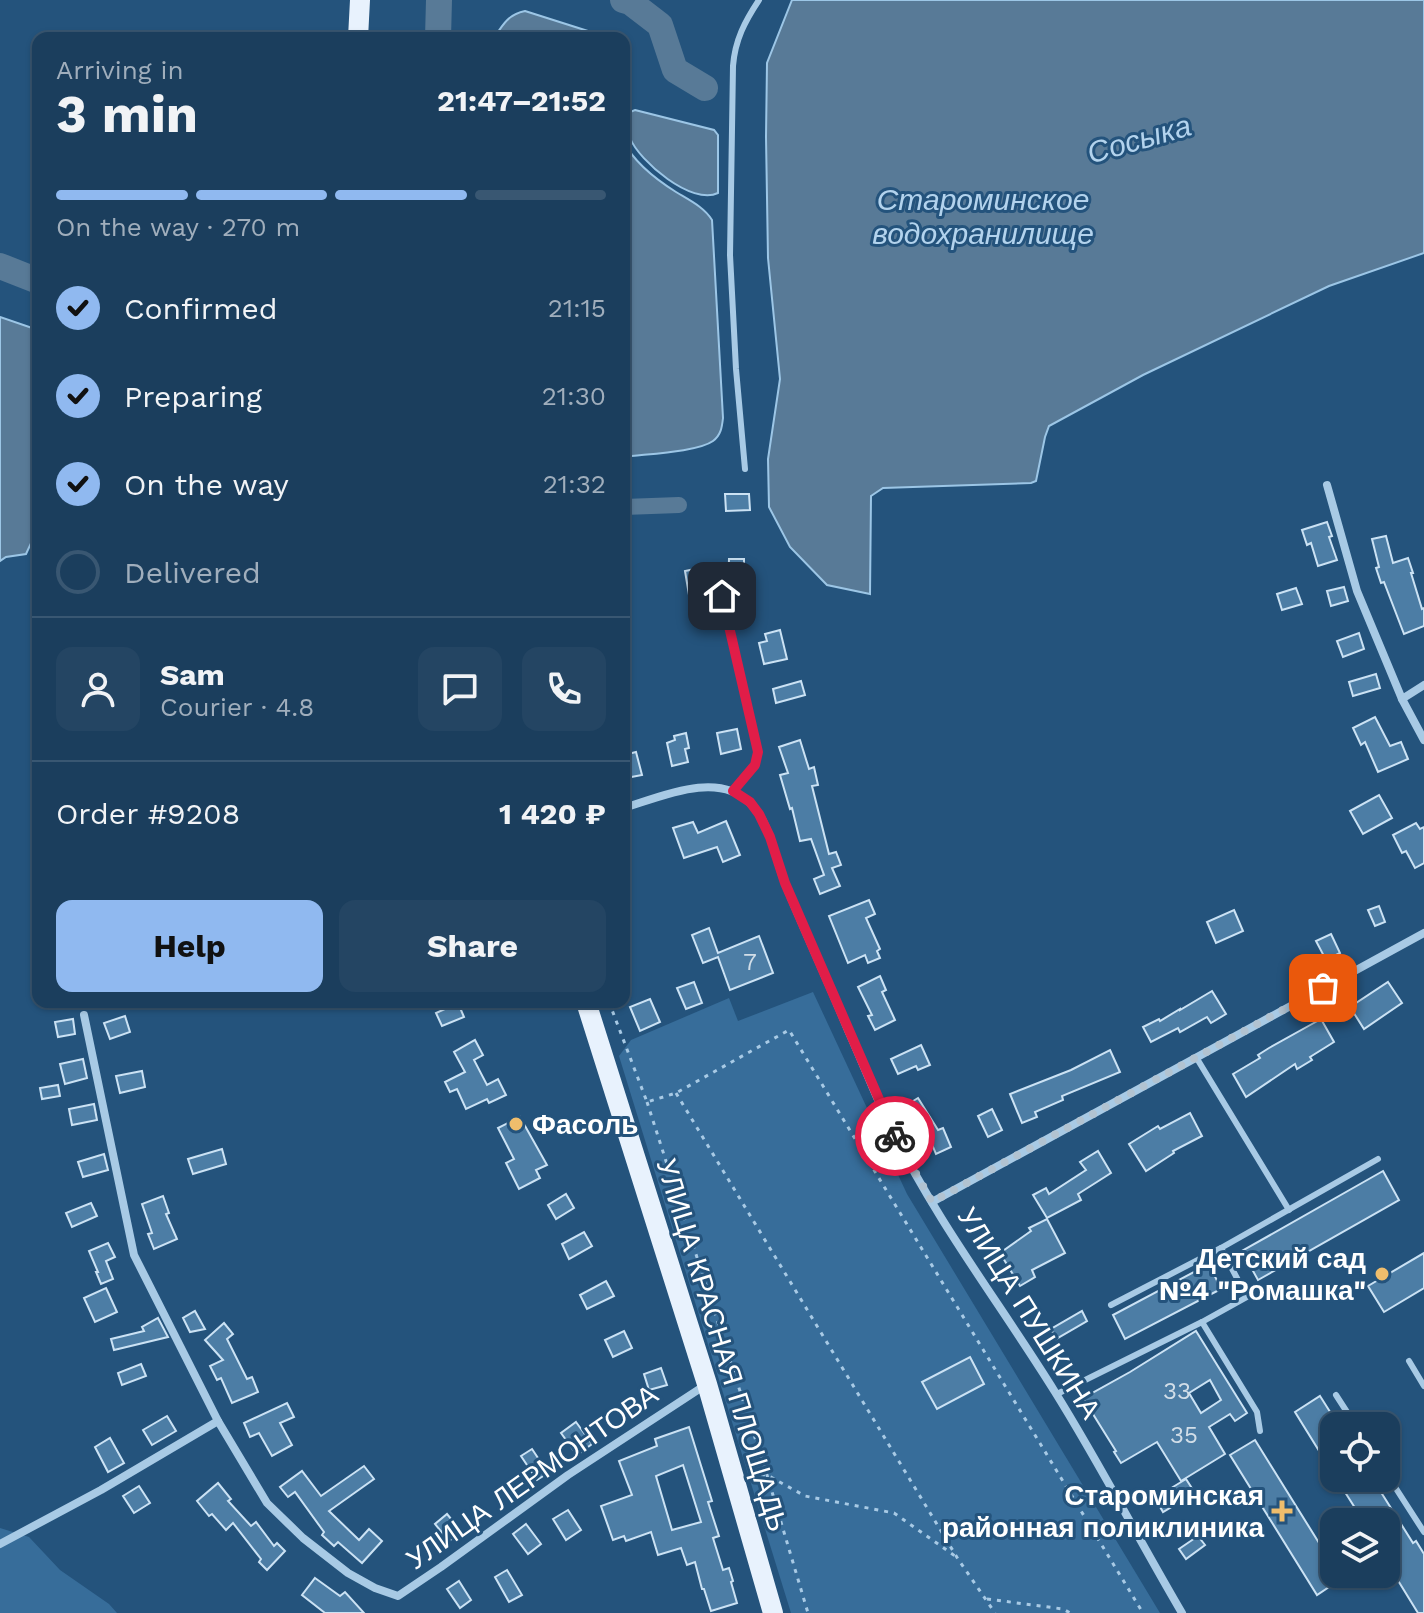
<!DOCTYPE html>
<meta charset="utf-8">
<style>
:root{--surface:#1b3e5d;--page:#244563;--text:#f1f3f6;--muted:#a0aebc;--line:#395772;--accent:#90b9f0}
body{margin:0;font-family:"Work Sans",sans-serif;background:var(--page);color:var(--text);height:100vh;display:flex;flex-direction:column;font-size:30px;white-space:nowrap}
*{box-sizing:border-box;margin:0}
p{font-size:26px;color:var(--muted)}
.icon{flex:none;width:44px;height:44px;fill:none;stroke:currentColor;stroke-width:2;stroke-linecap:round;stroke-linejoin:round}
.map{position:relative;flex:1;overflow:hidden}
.sheet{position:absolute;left:32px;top:32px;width:598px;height:976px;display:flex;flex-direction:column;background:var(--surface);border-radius:16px;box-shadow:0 2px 6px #0004,0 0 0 2px var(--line)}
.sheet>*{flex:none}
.tools{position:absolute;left:1320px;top:1412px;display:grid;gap:16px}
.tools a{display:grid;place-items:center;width:80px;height:80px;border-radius:16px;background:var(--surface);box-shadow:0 2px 6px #0004,0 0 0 2px var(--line);font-size:40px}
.pin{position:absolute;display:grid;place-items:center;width:68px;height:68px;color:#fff;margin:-34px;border-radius:16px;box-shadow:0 4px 12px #0006}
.courier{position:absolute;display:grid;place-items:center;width:80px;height:80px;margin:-40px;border:6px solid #e11d48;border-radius:50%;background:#fff;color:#222;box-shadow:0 2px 10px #0007}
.headline em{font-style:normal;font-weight:700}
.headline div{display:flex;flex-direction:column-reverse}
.headline{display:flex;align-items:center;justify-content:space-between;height:136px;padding:0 24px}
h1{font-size:52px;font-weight:700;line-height:60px}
.bar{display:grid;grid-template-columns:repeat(4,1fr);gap:12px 8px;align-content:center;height:96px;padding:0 24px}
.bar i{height:10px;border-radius:6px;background:var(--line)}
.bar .selected{background:var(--accent)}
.bar p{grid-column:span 4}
.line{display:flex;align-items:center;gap:20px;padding:0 24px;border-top:2px solid var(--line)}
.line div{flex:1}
.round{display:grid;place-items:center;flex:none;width:84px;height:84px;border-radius:16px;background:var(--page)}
ol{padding:0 24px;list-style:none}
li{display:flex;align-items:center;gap:24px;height:88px}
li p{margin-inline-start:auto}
li .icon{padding:8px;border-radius:50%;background:var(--accent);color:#111;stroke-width:4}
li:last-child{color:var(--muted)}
li i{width:44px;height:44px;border:4px solid var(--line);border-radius:50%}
.action{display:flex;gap:16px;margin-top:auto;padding:16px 24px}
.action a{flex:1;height:92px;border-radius:16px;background:var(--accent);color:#111;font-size:32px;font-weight:700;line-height:92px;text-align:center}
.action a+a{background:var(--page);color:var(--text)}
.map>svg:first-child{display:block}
</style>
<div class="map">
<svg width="1424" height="1613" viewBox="0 0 1424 1613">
<rect width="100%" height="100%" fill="#24537c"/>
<g fill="#376d9a">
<path d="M813 992 907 1194 1160 1613H791L619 1056 631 1040 729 998 738 1021Z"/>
<path d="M0 1528 29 1537 60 1570 109 1604 117 1613H0Z"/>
</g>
<g fill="#587a97" stroke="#9cc6e6" stroke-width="2">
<path d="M792 0H1424V253L1329 286 1143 375 1049 426 1045 437 1036 481 1031 483 883 488 871 496 870 594 827 585 790 547 769 507 768 459 780 379 768 258 766 137 767 63Z"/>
<path d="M525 11 591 32 602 38H494C503 24 509 14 525 11Z"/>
<path d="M635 110 714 130 718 135V193C692 206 639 161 630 138 627 131 629 120 630 112Z"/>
<path d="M624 142C634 162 657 180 676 192 689 200 704 207 712 220L723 418C722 427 721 435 713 441 698 452 645 454 624 457Z"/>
<path d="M0 317 38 330V539L32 541 26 554 6 557 0 561Z"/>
</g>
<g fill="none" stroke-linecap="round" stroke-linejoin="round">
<path stroke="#587a97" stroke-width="16" d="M624 507 679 505"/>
<g stroke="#587a97" stroke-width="26">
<path d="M623 0 630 2 660 25 675 70 705 88"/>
<path d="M438 38 439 0"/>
<path d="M0 266 38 281"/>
</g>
</g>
<g fill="#4c7da5" stroke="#cbe2f4" stroke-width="2" fill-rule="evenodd">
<path d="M725 494H749L750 510 726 511Z"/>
<path d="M1327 522 1332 536 1329 537 1337 560 1318 566 1311 543 1307 545 1302 530Z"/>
<path d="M1386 536 1393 563 1408 558 1413 573H1411L1422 609 1424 608V626L1404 634 1384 582 1381 583 1376 568 1379 567 1372 539Z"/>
<path d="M729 559H744V592L728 591Z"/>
<path d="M700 568 705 592 689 595 685 571Z"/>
<path d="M1344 587 1348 601 1331 606 1327 591Z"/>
<path d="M1296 588 1302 604 1282 610 1277 594Z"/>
<path d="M780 630 787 659 764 664 759 643 767 641 765 634Z"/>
<path d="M1359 633 1364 649 1343 657 1337 641Z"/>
<path d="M1376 674 1380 688 1353 696 1349 682Z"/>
<path d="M801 681 805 695 776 703 773 689Z"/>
<path d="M1375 717 1390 746 1401 742 1408 759 1378 772 1365 742 1361 745 1353 728Z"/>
<path d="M737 729 741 749 721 754 717 733Z"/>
<path d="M686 733 689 748 685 749 688 762 672 766 667 743 675 740 674 736Z"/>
<path d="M800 740 809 769 814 767 818 785 812 786 829 854 836 852 841 865 832 868 840 886 820 894 814 879 824 875 811 839 800 841 792 808 790 809 780 775 788 773 779 747Z"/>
<path d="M636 752 642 775 626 778 624 755Z"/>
<path d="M1379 795 1392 818 1363 834 1350 811Z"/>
<path d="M726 821 740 855 723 862 717 847 684 858 673 828 693 822 698 833Z"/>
<path d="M1416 823 1420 829 1424 827V863L1415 868 1406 851 1402 853 1393 835Z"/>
<path d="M869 900 875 914 866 918 880 949 877 951 880 958 868 963 865 955 848 963 829 916Z"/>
<path d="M1379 906 1385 922 1375 926 1368 910Z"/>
<path d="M1234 910 1243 931 1216 943 1207 922Z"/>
<path d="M709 928 718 953 759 936 773 973 730 990 718 957 703 963 692 935Z"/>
<path d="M1331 934 1340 953 1326 960 1316 941Z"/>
<path d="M880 976 886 990 882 992 895 1020 875 1030 868 1016 872 1015 858 987Z"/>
<path d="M694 982 702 1003 686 1009 677 988Z"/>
<path d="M1388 982 1402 1003 1364 1029 1350 1007Z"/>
<path d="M1212 991 1226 1014 1211 1023 1207 1017 1180 1032 1178 1028 1151 1042 1143 1027 1159 1019 1160 1021 1180 1009V1010Z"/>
<path d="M650 999 660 1022 640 1031 630 1007Z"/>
<path d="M458 1003 464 1017 442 1026 436 1013Z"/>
<path d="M125 1016 130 1032 110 1039 104 1023Z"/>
<path d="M73 1019 75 1034 58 1037 55 1022Z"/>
<path d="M1321 1019 1334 1042 1310 1057 1312 1060 1297 1069 1295 1064 1246 1097 1233 1074 1260 1058 1258 1055 1269 1048Z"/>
<path d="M475 1040 483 1055 474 1060 487 1085 498 1079 506 1095 489 1103 487 1099 466 1109 457 1089 450 1092 445 1082 465 1072 454 1052Z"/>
<path d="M921 1045 930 1065 918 1070 916 1066 898 1074 891 1059Z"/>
<path d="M1110 1050 1120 1072 1062 1096 1063 1100 1035 1112 1037 1117 1022 1123 1010 1094 1071 1070Z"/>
<path d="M83 1059 87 1078 65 1084 60 1064Z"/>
<path d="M142 1071 145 1087 120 1093 116 1076Z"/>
<path d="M58 1085 60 1096 42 1099 40 1088Z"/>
<path d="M918 1098 938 1130 943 1128 951 1147 936 1154 925 1128 921 1131 905 1106Z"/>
<path d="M94 1104 97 1120 72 1125 69 1109Z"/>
<path d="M992 1109 1002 1130 988 1137 978 1116Z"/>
<path d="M1190 1113 1202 1136 1173 1151 1174 1153 1146 1171 1129 1144 1158 1126 1160 1129Z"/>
<path d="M520 1117 547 1165 536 1170 540 1178 519 1189 506 1163 514 1159 498 1128Z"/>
<path d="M222 1149 226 1164 193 1174 188 1159Z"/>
<path d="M1098 1151 1111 1173 1078 1194 1081 1200 1047 1218 1033 1195 1046 1188 1049 1194 1086 1170 1080 1162Z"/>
<path d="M104 1154 108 1170 83 1177 78 1162Z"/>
<path d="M1383 1171 1399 1200 1258 1280 1242 1251Z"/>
<path d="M566 1194 574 1208 556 1219 548 1205Z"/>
<path d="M163 1196 169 1213 166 1214 177 1239 154 1249 148 1234 152 1233 142 1204Z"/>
<path d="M91 1203 97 1216 72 1227 66 1213Z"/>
<path d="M1047 1219 1065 1253 1032 1270 1035 1277 1020 1286 1000 1253 1031 1231 1029 1228Z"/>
<path d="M584 1232 592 1246 569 1259 562 1244Z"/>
<path d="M108 1243 115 1257 106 1261 113 1279 101 1284 96 1272H98L89 1251Z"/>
<path d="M1424 1253V1288L1384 1312 1368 1286Z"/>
<path d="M1209 1264 1221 1289 1125 1339 1113 1315Z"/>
<path d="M606 1281 614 1296 587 1309 580 1295Z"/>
<path d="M106 1288 117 1312 95 1322 84 1298Z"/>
<path d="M195 1311 205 1329 190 1332 183 1318Z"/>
<path d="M1082 1311 1087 1321 1056 1339 1051 1329Z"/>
<path d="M158 1318 168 1337 114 1350 111 1339 144 1331 142 1327Z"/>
<path d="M224 1323 233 1334 227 1339 247 1379 252 1377 258 1392 232 1403 221 1378 217 1380 210 1366 223 1360 205 1340Z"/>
<path d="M624 1331 632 1348 613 1357 605 1340Z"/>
<path d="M1196 1331 1247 1413 1235 1421 1230 1414 1209 1427 1225 1454 1181 1481 1157 1442 1121 1463 1114 1452 1116 1451 1083 1398 1130 1372ZM1210 1380 1221 1400 1201 1413 1189 1393Z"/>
<path d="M970 1357 984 1384 937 1409 922 1382Z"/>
<path d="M141 1364 146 1376 122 1385 118 1373Z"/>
<path d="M661 1368 667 1385 649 1390 644 1374Z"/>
<path d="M1320 1396 1339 1426H1334V1475L1295 1412Z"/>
<path d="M287 1403 294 1417 280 1423 292 1445 272 1456 259 1433 250 1437 244 1423Z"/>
<path d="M167 1416 176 1431 152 1445 143 1430Z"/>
<path d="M576 1422 592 1444 577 1455 561 1433Z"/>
<path d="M689 1427 712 1501 708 1502 719 1536 713 1538 723 1570 729 1568 733 1581 731 1582 737 1603 711 1611 704 1589H702L695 1562 687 1565 681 1548 658 1555 651 1532 626 1541 624 1536 613 1540 601 1506 632 1495 619 1461 657 1446 655 1439ZM683 1465 701 1522 672 1530 656 1476Z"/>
<path d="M110 1438 124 1463 108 1472 95 1447Z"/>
<path d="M1255 1440 1334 1567V1574H1338L1341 1579 1317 1595 1230 1455Z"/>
<path d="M532 1449 548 1473 537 1480 521 1456Z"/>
<path d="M364 1466 374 1479 329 1511 359 1540 369 1529 382 1541 362 1563 338 1542 334 1546 322 1535 324 1532 295 1492 288 1497 280 1487 302 1471 321 1496Z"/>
<path d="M1336 1478H1372L1413 1543 1416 1541 1424 1554V1613H1418L1386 1561V1522H1364Z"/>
<path d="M1186 1479 1195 1493 1163 1512 1155 1498Z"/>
<path d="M218 1483 231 1499 228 1501 251 1526 256 1522 274 1546 277 1543 285 1551 267 1570 259 1562 261 1559 233 1523 226 1530 212 1514 209 1516 197 1501Z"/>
<path d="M139 1486 150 1503 134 1513 123 1496Z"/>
<path d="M568 1510 581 1530 566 1540 553 1519Z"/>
<path d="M447 1514 461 1531 449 1541 435 1524Z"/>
<path d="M526 1524 541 1544 528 1554 513 1534Z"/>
<path d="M1198 1536 1205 1545 1186 1559 1179 1549Z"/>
<path d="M507 1570 522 1595 509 1602 495 1577Z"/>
<path d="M315 1578 340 1596 345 1592 364 1613H325L302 1595Z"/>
<path d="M459 1581 471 1600 460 1608 447 1589Z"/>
</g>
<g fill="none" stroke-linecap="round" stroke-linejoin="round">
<g stroke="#a8cae5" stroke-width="3" stroke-dasharray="4 6" stroke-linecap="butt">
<path d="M609 1002 647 1102 676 1093 789 1030 1143 1613"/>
<path d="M676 1093 958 1559 995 1613"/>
<path d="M647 1102 767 1475 808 1613"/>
<path d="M751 1474 767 1475 805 1496 894 1513 955 1556"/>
<path d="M987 1599 1063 1609 1070 1613"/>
</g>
<g stroke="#a8cae5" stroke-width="6">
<path d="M745 469 736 369 730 255 733 66C735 40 745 21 759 0"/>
<path d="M722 596 758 752 755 765 733 791"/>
<path d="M1196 1057 1289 1210"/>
<path d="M1221 1248 1378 1159"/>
<path d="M1111 1305 1221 1248 1247 1297 1202 1322"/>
<path d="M1409 1361 1424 1386"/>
<path d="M1057 1394 1202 1322 1257 1412 1260 1431"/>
<path d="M1336 1395 1356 1426"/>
<path d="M1386 1473 1424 1532"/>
</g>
<g stroke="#a8cae5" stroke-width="8">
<path d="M1327 485 1357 591 1402 699 1424 740"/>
<path d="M1402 699 1424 685"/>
<path d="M624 808C660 797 718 770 750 803 771 824 775 859 786 886 806 934 828 982 848 1030 863 1063 876 1098 892 1130 937 1222 1001 1305 1055 1392 1100 1464 1139 1540 1182 1613"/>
<path d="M84 1015 134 1255 218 1421 267 1503 303 1538 348 1573 375 1588 398 1596 441 1567 568 1475 707 1384"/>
<path d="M932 1202 1424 933"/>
<path d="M0 1544 101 1490 218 1421"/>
</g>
<g stroke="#e8f2fd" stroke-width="20">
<path d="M358 38 360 0"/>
<path d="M586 1002 707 1384 773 1613"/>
</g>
</g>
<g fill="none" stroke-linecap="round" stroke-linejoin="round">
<path stroke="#b2c3d1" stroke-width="8" stroke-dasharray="0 14.4" d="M895 1136 932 1202 1323 988"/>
<path stroke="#e11d48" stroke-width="10" d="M722 596 758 752 755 765 733 791 750 802 759 814 770 837 785 883 895 1136"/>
</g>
<g fill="#efbd6c" stroke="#24537c" stroke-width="3">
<circle cx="516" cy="1124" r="8"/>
<circle cx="1382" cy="1274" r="8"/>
<path d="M1278 1499h8v8h8v8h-8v8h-8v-8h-8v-8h8z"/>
</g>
<g text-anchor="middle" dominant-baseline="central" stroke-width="6" stroke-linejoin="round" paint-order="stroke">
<g font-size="24" fill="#d2dee8">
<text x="750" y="962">7</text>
<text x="1177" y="1391">33</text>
<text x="1184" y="1435">35</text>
</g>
<g font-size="28" font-weight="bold" fill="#fff" stroke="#24537c" text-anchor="end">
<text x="532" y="1124" text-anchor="start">Фасоль</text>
<text x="1366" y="1258">Детский сад<tspan x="1366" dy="32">№4 "Ромашка"</tspan></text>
<text x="1264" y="1495">Староминская<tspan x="1264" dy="32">районная поликлиника</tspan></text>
</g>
<g font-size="28" fill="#fff" stroke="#24537c">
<text transform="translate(1029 1313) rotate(58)">УЛИЦА ПУШКИНА</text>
<text transform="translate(722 1345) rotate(73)">УЛИЦА КРАСНАЯ ПЛОЩАДЬ</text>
<text transform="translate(532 1477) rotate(-35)">УЛИЦА ЛЕРМОНТОВА</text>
</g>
<g font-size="30" font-style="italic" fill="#b3d3ed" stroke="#24537c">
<text transform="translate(1139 139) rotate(-16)">Сосыка</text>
<text x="983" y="199">Староминское<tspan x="983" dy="34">водохранилище</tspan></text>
</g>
</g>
</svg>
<div class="tools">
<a><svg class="icon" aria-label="locate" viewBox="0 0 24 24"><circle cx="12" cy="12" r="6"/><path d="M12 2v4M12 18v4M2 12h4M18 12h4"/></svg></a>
<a><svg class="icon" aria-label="layers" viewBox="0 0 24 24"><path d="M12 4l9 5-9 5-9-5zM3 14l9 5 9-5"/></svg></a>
</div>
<div class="pin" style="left:1323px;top:988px;background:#ea580c"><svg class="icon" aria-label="bag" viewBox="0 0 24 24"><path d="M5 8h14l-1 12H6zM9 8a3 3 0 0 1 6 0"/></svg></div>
<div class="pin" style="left:722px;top:596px;background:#1f2937"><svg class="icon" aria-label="home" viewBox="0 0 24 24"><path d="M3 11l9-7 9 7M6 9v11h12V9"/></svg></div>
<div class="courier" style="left:895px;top:1136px"><svg class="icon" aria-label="bike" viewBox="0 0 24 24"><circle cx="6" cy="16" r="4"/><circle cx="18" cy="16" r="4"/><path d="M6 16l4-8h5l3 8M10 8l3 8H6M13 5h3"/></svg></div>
<section class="sheet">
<div class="headline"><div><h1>3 min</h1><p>Arriving in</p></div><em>21:47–21:52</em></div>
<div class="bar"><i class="selected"></i><i class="selected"></i><i class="selected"></i><i></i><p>On the way · 270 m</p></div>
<ol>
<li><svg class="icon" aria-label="check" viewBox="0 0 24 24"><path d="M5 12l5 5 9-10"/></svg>Confirmed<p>21:15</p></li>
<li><svg class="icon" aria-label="check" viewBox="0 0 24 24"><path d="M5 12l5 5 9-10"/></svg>Preparing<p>21:30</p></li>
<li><svg class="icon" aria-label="check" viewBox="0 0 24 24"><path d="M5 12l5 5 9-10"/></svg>On the way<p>21:32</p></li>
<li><i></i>Delivered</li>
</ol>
<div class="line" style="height:144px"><a class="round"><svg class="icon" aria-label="person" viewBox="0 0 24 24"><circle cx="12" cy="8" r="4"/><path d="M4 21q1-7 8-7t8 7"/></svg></a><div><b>Sam</b><p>Courier · 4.8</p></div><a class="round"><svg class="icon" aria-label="chat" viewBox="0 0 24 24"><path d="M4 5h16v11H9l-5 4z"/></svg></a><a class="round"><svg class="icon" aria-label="phone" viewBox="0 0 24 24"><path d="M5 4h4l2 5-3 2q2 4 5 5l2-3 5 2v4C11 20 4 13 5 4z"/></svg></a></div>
<div class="line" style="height:104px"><div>Order #9208</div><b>1 420 ₽</b></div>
<div class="action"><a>Help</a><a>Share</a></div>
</section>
</div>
